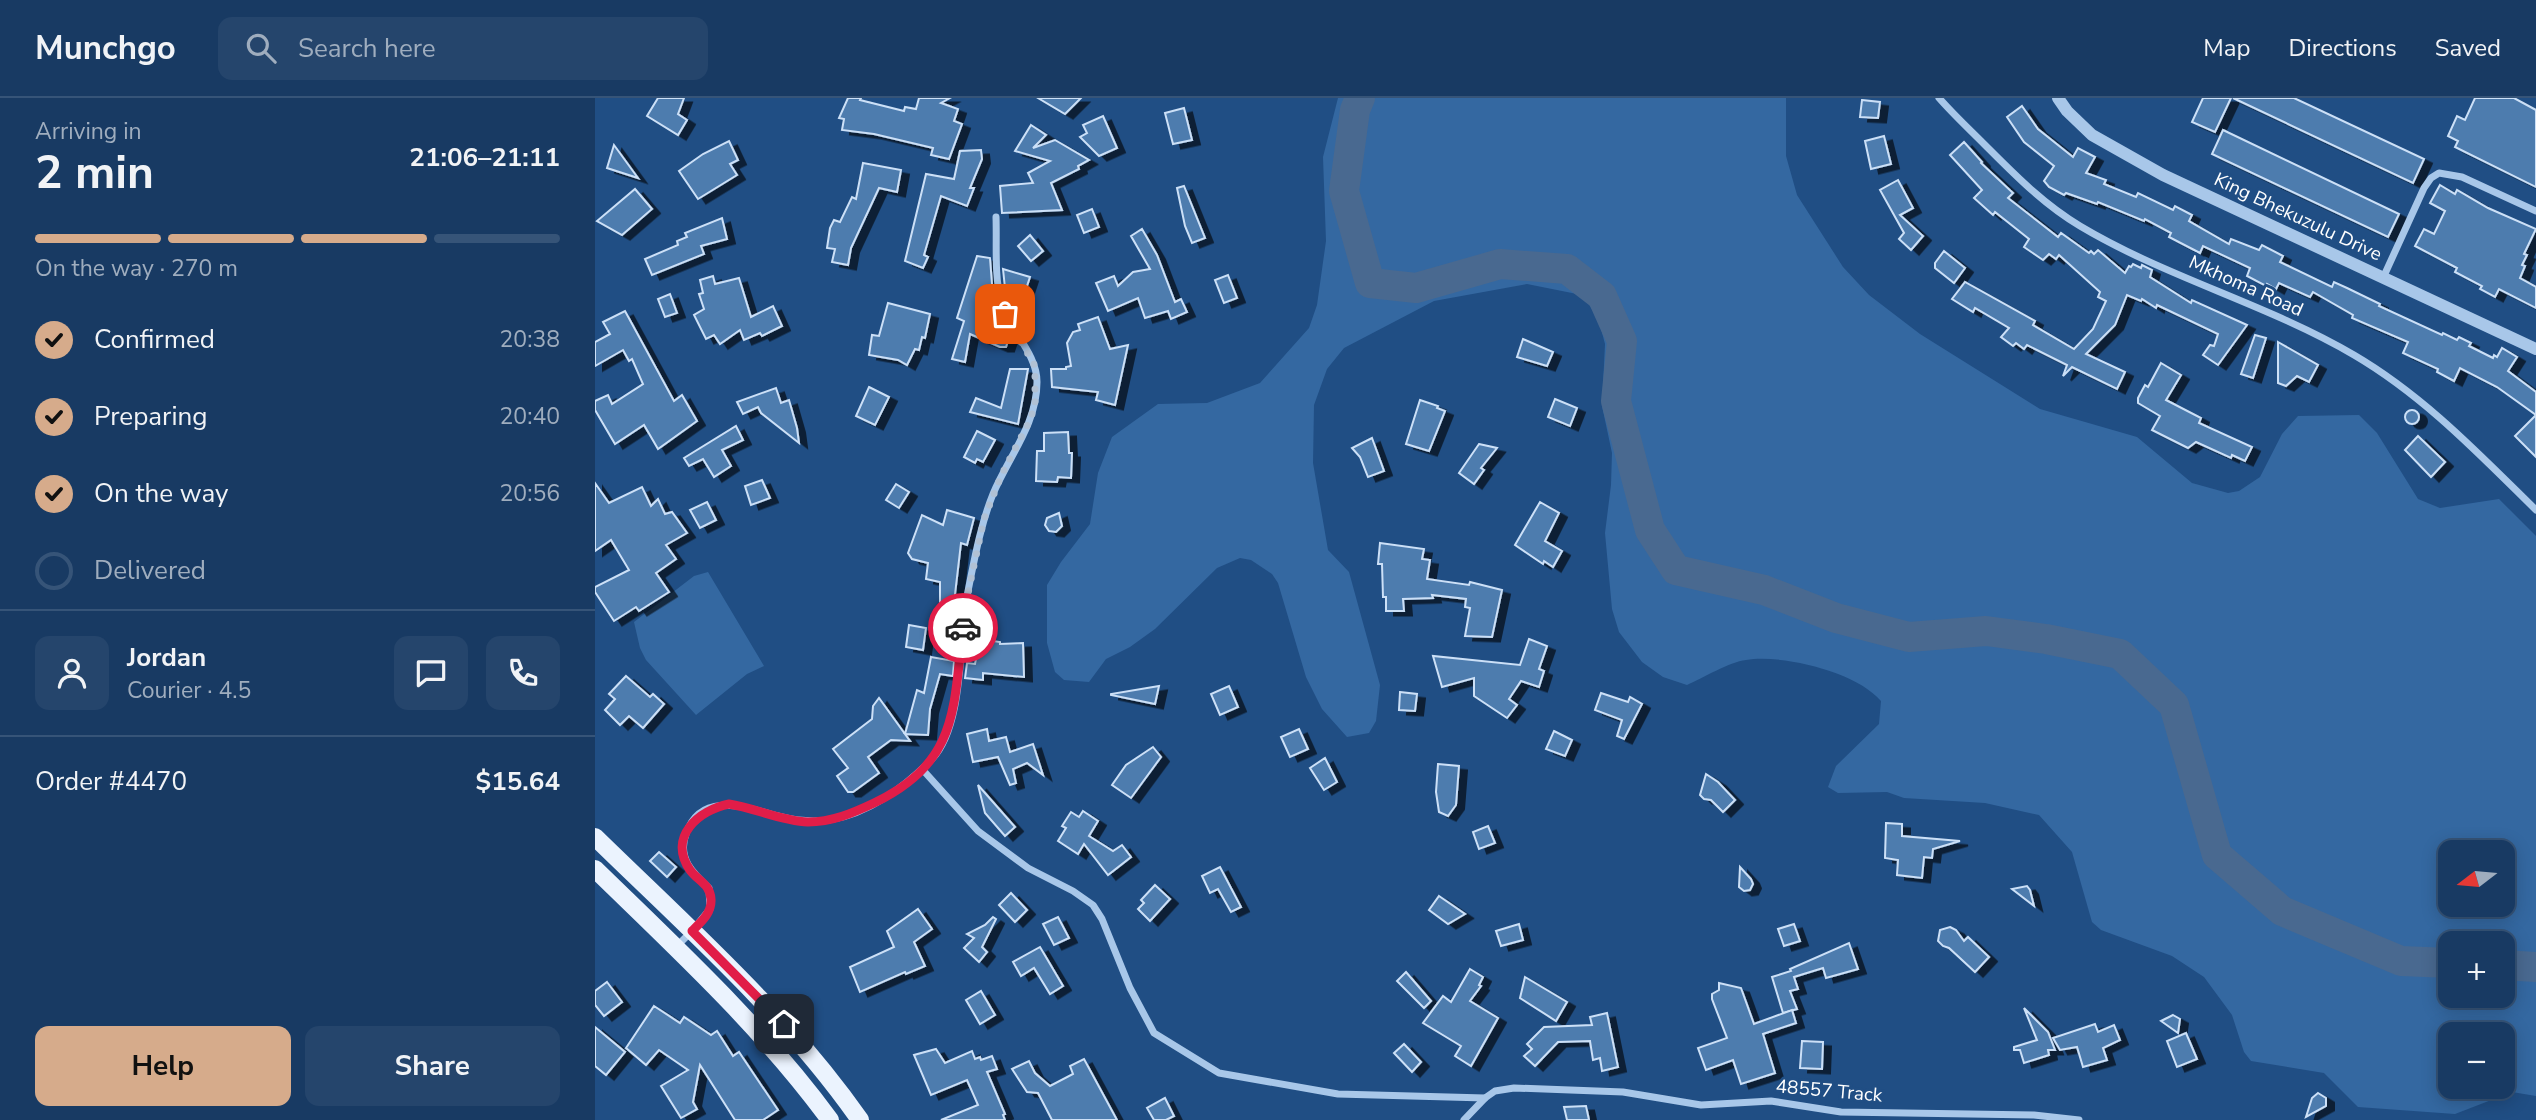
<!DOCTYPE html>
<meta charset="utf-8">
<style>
:root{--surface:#183a63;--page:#25456c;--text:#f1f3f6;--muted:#9fadbe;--line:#365478;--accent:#d6ab8b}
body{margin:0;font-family:"Nunito Sans",sans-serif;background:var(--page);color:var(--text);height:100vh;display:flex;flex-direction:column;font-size:26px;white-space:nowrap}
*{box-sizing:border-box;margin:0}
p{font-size:23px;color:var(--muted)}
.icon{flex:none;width:38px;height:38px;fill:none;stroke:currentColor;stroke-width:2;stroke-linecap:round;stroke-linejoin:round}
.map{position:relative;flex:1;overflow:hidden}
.sheet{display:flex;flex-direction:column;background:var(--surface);width:595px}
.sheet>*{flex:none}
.needle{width:46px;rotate:254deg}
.controls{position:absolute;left:1843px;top:742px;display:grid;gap:14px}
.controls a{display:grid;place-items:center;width:77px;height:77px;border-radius:14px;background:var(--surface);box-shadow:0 4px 18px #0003,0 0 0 2px var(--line);font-size:35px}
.pin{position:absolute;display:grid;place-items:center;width:60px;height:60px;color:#fff;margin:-30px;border-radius:14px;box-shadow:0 4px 10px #0006}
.courier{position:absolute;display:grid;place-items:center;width:70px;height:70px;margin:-35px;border:5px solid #e11d48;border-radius:50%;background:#fff;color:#222;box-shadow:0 2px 9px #0007}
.summary em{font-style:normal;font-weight:700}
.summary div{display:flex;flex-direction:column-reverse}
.summary{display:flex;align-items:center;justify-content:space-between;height:119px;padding:0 35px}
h1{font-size:46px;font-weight:700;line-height:52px}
.bar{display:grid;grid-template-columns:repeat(4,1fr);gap:10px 7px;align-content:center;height:84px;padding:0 35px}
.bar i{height:9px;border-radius:5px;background:var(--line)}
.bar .active{background:var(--accent)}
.bar p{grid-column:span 4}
.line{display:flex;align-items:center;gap:18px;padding:0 35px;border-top:2px solid var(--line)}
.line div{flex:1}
.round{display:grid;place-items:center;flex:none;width:74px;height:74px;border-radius:14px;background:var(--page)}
ol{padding:0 35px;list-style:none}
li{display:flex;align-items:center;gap:21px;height:77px}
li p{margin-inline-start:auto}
li .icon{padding:7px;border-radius:50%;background:var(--accent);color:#111;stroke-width:4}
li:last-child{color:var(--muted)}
li i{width:38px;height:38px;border:4px solid var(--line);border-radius:50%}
.primary-button{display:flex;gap:14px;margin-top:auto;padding:14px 35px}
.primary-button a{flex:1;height:80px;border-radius:14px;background:var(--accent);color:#111;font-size:28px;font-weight:700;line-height:80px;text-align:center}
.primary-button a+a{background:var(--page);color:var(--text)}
header{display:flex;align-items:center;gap:42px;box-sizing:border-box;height:98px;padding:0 35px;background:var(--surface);border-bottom:2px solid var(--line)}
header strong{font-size:33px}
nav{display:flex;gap:38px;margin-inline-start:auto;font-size:24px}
.search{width:490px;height:63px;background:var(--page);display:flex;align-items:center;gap:18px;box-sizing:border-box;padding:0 24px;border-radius:14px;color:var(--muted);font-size:26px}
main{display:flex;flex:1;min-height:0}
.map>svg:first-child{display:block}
</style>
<header>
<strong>Munchgo</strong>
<div class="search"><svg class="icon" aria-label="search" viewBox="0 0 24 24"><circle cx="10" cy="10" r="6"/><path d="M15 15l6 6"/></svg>Search here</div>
<nav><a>Map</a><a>Directions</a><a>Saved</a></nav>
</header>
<main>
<section class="sheet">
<div class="summary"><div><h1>2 min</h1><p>Arriving in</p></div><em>21:06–21:11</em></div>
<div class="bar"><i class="active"></i><i class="active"></i><i class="active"></i><i></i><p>On the way · 270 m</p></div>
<ol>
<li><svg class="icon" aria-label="check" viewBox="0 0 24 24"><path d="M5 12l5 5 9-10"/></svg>Confirmed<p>20:38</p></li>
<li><svg class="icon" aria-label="check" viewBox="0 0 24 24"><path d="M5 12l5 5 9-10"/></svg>Preparing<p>20:40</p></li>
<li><svg class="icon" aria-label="check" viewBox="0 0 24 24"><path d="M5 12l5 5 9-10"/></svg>On the way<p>20:56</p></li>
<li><i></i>Delivered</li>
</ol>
<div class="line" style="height:126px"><a class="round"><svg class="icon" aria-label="person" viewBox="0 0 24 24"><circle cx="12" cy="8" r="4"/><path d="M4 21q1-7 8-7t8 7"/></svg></a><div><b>Jordan</b><p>Courier · 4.5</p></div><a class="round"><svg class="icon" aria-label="chat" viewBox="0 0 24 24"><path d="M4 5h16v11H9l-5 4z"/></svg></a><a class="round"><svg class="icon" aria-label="phone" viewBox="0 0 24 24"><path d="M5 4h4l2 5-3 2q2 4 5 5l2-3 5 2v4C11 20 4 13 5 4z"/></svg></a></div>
<div class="line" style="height:91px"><div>Order #4470</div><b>$15.64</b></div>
<div class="primary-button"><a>Help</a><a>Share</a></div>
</section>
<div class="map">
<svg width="1941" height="1022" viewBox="0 0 1941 1022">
<defs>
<filter id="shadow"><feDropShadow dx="8" dy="4.5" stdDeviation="0" flood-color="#0009"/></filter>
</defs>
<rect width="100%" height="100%" fill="#204e84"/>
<g fill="#3468a1" fill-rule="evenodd">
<path d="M743 0H1191V58L1202 97 1248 169 1274 197 1325 236 1445 311 1542 339 1597 385 1633 395 1644 393 1665 379 1687 336 1703 318 1764 317 1782 335 1823 401 1845 410 1904 401 1941 438V998L1917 994 1860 1016 1763 1009 1729 975 1656 963 1649 954 1637 917 1609 879 1577 858 1506 832 1497 824 1477 754 1444 717 1390 705 1309 700 1292 694 1243 695 1233 689 1241 668 1284 626 1286 603C1262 574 1188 556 1151 562 1134 564 1108 580 1092 587L1068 579 1047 564 1024 534 1017 511 1010 435 1016 387 1017 355 1007 308 1010 246 1004 223 992 203 982 196 932 186 839 203 749 250 732 271 719 307 718 365 733 452 754 474 785 587 781 623 774 635 752 639 727 611 711 579 683 485 677 476 656 462 645 460 622 470 560 531 535 549 511 561 494 584 469 582 460 574 452 545V487L466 464 495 426 503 375 517 339 563 306 612 305 665 285 714 230 722 207 731 143 728 59ZM1855 754H1908V807H1855ZM1855 845H1908V898H1855ZM1855 936H1908V989H1855Z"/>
<path d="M113 474 169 568 152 576 101 617 51 562 45 550 39 524 99 478Z"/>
</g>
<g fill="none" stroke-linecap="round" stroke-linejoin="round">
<g stroke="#496990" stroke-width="30">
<path d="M765 0 760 12 749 93 775 185 821 190 905 166 972 171 1007 198 1027 243 1021 303 1055 432 1081 472 1169 492 1241 520 1314 539 1391 533 1451 541 1525 556 1579 607 1622 757 1687 813 1806 863 1855 865"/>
<path d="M1908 867 1941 869"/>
</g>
</g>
<g fill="#4d7bae" stroke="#cce0f7" stroke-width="2" filter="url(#shadow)">
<path d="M63 0H89L83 16 92 22 83 37 52 18Z"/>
<path d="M253 0H266L265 2 309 13 310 9 321 11 324 0H355L346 5 363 11 359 23 367 26 354 61 336 57 338 50 279 36 247 32 249 21 244 20Z"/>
<path d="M443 0H486L470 16Z"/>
<path d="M1608 0H1636L1620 34 1597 24Z"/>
<path d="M1638 0H1699L1829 61 1818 85Z"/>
<path d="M1880 0H1919L1941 12V89L1860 49 1863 43 1853 38 1862 18 1870 22Z"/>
<path d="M1267 2 1285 4 1283 20 1265 19Z"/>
<path d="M1427 8 1443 31 1478 59 1483 50 1500 59 1491 75 1511 82 1509 86 1541 99 1543 95 1578 112 1580 108 1597 117 1594 123 1634 146 1636 141 1664 152 1667 147 1688 158 1685 164 1737 189 1739 184 1752 190 1785 206 1784 208 1847 237 1848 235 1862 242 1864 239 1876 245 1874 248 1898 260 1899 257 1902 259 1907 250 1922 259 1913 273 1941 294V317L1902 289 1865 270 1859 283 1842 274 1843 271 1808 255 1813 244 1757 220 1758 217 1718 194 1715 199 1684 185 1681 191 1672 186 1671 188 1652 178 1655 170 1608 148 1605 155 1574 139 1576 135 1550 121 1549 123 1503 104 1502 106 1471 95 1469 97 1454 89 1449 83 1459 68 1429 44 1412 19Z"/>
<path d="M589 10 597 42 578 46 570 15Z"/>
<path d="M508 18 522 50 504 58 485 39 492 35 488 27Z"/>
<path d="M436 27 451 37 438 50 460 42 494 62 483 68 484 71 456 85 467 112 407 115 405 88 438 85 433 75 455 63 420 53Z"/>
<path d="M1628 32 1804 116 1793 139 1617 56Z"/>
<path d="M1289 38 1296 66 1276 71 1270 43Z"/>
<path d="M134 43 143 62 135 66 142 77 103 101 84 73 108 56Z"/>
<path d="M1369 44 1387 64 1386 65 1418 95 1413 100 1463 139 1466 135 1494 155 1496 153 1499 156 1503 152 1530 175 1534 168 1536 169 1538 166 1546 170 1547 167 1557 172 1555 179 1596 205 1597 202 1652 227 1623 267 1608 257 1615 247 1619 248 1623 236 1562 207 1561 210 1547 201 1546 203 1532 197 1520 227 1491 256 1530 274 1522 291 1477 269 1468 278 1472 267 1432 247 1429 251 1421 245 1418 248 1406 239 1414 230 1380 210 1378 214 1357 201 1370 184 1440 223 1438 227 1479 251 1498 231 1511 203 1503 199 1505 194 1464 157 1461 161 1454 156 1448 162 1429 149 1434 141 1400 114 1398 117 1379 100 1387 92 1355 57Z"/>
<path d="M19 47 43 80 12 70Z"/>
<path d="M386 52 387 61 375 90H379L372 108 346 98 329 157 333 159 328 170 310 163 331 76 359 81 365 53Z"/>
<path d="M268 65 306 72 302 94 284 90 256 150 253 167 237 164 240 151 232 150 235 130 239 122 245 124 257 99 261 101Z"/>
<path d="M1303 82 1318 110 1305 117 1328 138 1316 152 1304 141 1309 135 1285 92Z"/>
<path d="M1845 87 1860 96 1862 92 1893 110 1941 131 1929 156 1932 157 1927 167 1930 168 1925 180 1941 189V210L1904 191 1900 199 1885 191 1887 188 1860 174 1862 170 1820 148 1829 131 1839 136 1850 113 1835 105Z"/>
<path d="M589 88 610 140 597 145 590 128 582 90Z"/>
<path d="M40 91 57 111 27 137 2 123Z"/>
<path d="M497 111 504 129 489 135 482 117Z"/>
<path d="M127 120 132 141 106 148 109 156 57 177 50 161 83 147 82 143 92 139 90 135Z"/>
<path d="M547 131 562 157 580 204 586 201 592 214 576 221 573 213 550 220 543 200 513 213 501 185 519 178 523 188 538 174 555 171 536 138Z"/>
<path d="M435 137 448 153 436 163 423 148Z"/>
<path d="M1349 153 1370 170 1359 185 1340 170V165Z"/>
<path d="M382 158 395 160 397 186 384 223 415 237 411 249H405L375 236 370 264 357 261 369 223 362 220Z"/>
<path d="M408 171 435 179 429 197 410 190Z"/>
<path d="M633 177 642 200 629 205 620 182Z"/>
<path d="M118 178 120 186 144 180 156 219 178 208 187 228 167 238 165 235 149 242 145 232 125 246 119 237 111 241 99 217 109 211 104 196 108 195 105 182Z"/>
<path d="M75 196 82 215 70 219 63 201Z"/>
<path d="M293 205 335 216 330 240 327 239 324 252 320 251 312 267 303 262 274 257 277 237 284 238Z"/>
<path d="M30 213 79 303 87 297 102 323 63 351 49 327 20 346 0 312V303L13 297 17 306 48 286 37 261 34 263 28 252 0 268V244L15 236 8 224Z"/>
<path d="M503 219 515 251 533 247 520 307 501 302 503 294 457 289 456 271H471V269L476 268 472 245 478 234 485 232 483 226Z"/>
<path d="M1660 237 1671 240 1658 280 1646 276Z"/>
<path d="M928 241 958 254 952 268 922 259Z"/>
<path d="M1683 244 1723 267 1714 284 1702 278 1691 288 1683 285Z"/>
<path d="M1566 265 1586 277 1571 302 1606 320 1604 325 1657 349 1650 363 1637 357 1636 360 1601 344 1593 350 1557 332 1565 318 1543 305V300L1550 287 1553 289Z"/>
<path d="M415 271H433L423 326 375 314 381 300 406 310Z"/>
<path d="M274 289 294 299 280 327 261 318Z"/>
<path d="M181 290 186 305 194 302 202 330 204 345 166 315 163 309 148 316 142 304Z"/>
<path d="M960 301 982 310 975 328 953 319Z"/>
<path d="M825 302 843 308 842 310 850 313 834 353 811 346Z"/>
<circle cx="1817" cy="319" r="7"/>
<path d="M1941 317V359L1920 338Z"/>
<path d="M141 328 148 342 127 352 136 368 119 379 108 361 94 368 89 360Z"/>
<path d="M382 333 400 342 388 364 382 361 380 365 369 359Z"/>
<path d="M473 334 474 355H477L476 380 463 379 462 384 441 383 442 353H449V335Z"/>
<path d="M1823 338 1850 364 1836 379 1810 352Z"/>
<path d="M777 340 789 373 773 379 765 359 757 350Z"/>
<path d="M884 346 902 350 886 370 889 372 879 386 864 375Z"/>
<path d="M167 382 175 400 156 407 150 388Z"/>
<path d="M0 385 14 405 47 389 56 408 63 401 70 416 77 414 92 435 71 447 81 461 61 475 74 494 44 513 41 509 19 523 0 494V489L34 472 16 442 0 453Z"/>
<path d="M301 386 314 394 304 410 291 402Z"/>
<path d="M112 404 121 422 105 430 95 412Z"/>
<path d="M945 404 964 415 950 443 967 453 958 469 949 463 948 466 920 447Z"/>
<path d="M352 412 379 420 372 447 366 445 359 505 345 504V484L331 481 333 465 317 461 313 455 327 417 348 427Z"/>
<path d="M464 415 467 428 461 434 454 433 450 427 452 420Z"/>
<path d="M785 445 829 451 827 461 835 462 832 481 874 487 875 484 907 492 897 539 870 538 875 510 870 509 871 501 837 497 838 500 808 501 809 513H791V499H788L787 466H783Z"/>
<path d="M314 527 331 530 328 552 311 549Z"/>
<path d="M385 541 405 544V546L428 545 429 579 388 575V582L370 580 372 565 380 566Z"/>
<path d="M934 541 952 548 944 571 949 573 944 589 926 583 914 601 922 607 912 620 879 598V580L847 589 838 558 925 567Z"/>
<path d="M336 559 359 563 358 578 345 576 335 611 333 637 310 636 315 643 296 642 273 659 284 675 258 694H253L242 678 253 670 238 651 277 621 278 608 284 600 310 636 322 592 329 595Z"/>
<path d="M31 578 55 599 58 596 69 606 48 630 34 618 25 627 10 612 20 601 14 596Z"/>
<path d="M564 588 560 606 516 597V596Z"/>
<path d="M634 588 643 609 625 617 616 596Z"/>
<path d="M805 594 822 596 820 613 804 612Z"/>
<path d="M1006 595 1033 604 1035 599 1047 606 1029 641 1022 638 1027 622 1000 612Z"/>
<path d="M392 631 394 643 411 639 415 654 438 646 448 677 432 665 418 671 421 685 415 687 403 659 378 664 372 636Z"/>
<path d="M704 631 713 651 695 659 686 639Z"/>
<path d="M959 633 977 642 970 658 951 651Z"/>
<path d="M558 649 566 659 536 700 517 687 531 667Z"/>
<path d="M730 660 742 684 729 692 715 670Z"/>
<path d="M843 666 864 668 861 707 853 718 844 714 841 694Z"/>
<path d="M1111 676 1123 684 1140 702 1128 714 1116 702 1109 701 1105 697Z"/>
<path d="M383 687 420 729 410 738 390 715Z"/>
<path d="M488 713 503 723 494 738 518 753 527 747 536 759 513 777 489 746 483 756 463 743 471 730 467 728 476 714 484 719Z"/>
<path d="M1291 725 1307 726V738L1365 743 1338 751 1337 760 1329 759 1327 780 1302 777 1303 762 1290 760Z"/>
<path d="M893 728 900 745 884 751 878 734Z"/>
<path d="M64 754 81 769 72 779 55 763Z"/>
<path d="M625 769 646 809 636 814 623 791 615 795 607 778Z"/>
<path d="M1145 769 1156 781 1158 786 1155 792 1149 793 1144 789Z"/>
<path d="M560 787 575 801 555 823 543 811 549 805 546 802Z"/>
<path d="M1432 788 1435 792 1439 808 1417 791Z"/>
<path d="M416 795 432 812 420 824 404 807Z"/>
<path d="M844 798 870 816 853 826 834 812Z"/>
<path d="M323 811 337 831 319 844 330 868 311 876 310 874 265 894 255 869 299 849 292 833Z"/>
<path d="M398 819 401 821 387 849 392 854 384 864 369 850 379 840 372 836 390 827Z"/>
<path d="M463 819 474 840 459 847 448 826Z"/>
<path d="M924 826 928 842 906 848 901 833Z"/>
<path d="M1199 826 1205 843 1189 848 1183 831Z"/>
<path d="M1355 829 1361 832 1369 843 1373 839 1394 859 1380 874 1354 850 1348 848 1343 843 1345 832Z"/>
<path d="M1254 845 1263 871 1231 880 1228 870 1199 879 1203 891 1195 893 1202 911 1188 915 1177 879 1196 873 1195 871Z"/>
<path d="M445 849 468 888 455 896 439 870 426 878 418 864Z"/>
<path d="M875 871 888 879 884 887 886 888 875 903 903 920 876 968 860 958 866 948 828 925 848 898 856 904Z"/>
<path d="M811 874 836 903 829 910 802 883Z"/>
<path d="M930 879 972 904 961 923 925 900Z"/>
<path d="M12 884 27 904 9 918 0 907V893Z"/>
<path d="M1124 885 1146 890 1159 926 1197 912 1201 925 1168 936 1180 975 1146 986 1138 962 1111 972 1103 950 1132 940 1117 901V896L1124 892Z"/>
<path d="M386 893 400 917 385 926 371 902Z"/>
<path d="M59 908 85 925 89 919 116 937 122 933 138 958 144 954 183 1012 168 1022H140L105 967 98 1004 102 1011 86 1020 66 988 93 972 64 952 51 967 31 950Z"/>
<path d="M1429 910 1453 934 1460 952H1453L1454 957 1429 965 1425 952H1419V949L1442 942Z"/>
<path d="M1012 915 1023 969 1007 973 1005 960 998 962 995 943 963 944 940 968 929 958 937 951 932 946 949 929 997 927 995 919Z"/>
<path d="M1578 917 1585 921 1583 935 1566 923Z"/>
<path d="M1500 926 1503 934 1519 927 1525 942 1508 950 1512 962 1488 969 1482 949 1465 952 1458 940Z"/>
<path d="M0 929 30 954 11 977 0 968Z"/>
<path d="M1591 935 1602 961 1582 969 1572 943Z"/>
<path d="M1207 943 1228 944 1227 971 1205 970Z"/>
<path d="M809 946 826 964 817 974 799 955Z"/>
<path d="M341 951 350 965 377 953 380 961 385 959 386 962 397 958 402 971 392 974 410 1016 408 1017 410 1022H346L383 1007 372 982 336 997 319 957Z"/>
<path d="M489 961 522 1022H457L443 995 432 994 417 971 434 963 440 975 455 988 478 976 475 968Z"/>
<path d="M1723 995 1731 1000V1008L1711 1019 1717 1000Z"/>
<path d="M570 1000 579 1018 571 1022H559L552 1010Z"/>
<path d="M991 1008 994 1022H972L969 1009Z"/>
</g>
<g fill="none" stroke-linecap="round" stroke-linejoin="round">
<g stroke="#a8c7e9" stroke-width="7">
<path d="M1344 0C1358 16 1374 31 1389 46 1419 76 1448 106 1485 128 1572 180 1672 206 1759 257 1829 298 1884 356 1941 412"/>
<path d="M1788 180 1829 90 1836 80 1844 75 1867 79 1941 113"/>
<path d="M327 671 383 733 433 770 478 793 498 807 507 821 535 890 559 935 624 975 743 996 890 1000"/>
<path d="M81 849 97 833 115 811 114 790C98 775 82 760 91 736 106 690 155 711 187 719 203 723 218 724 234 722 273 716 310 689 337 661 369 628 364 543 372 498 379 464 385 428 398 396 414 358 442 326 442 284 442 254 413 232 406 203 399 177 402 146 401 119"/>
<path d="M869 1022 890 1000 900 993 919 990 1028 994 1106 1007 1176 1003 1246 1014 1439 1017 1484 1022"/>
</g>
<path stroke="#a8c7e9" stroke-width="12" d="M1463 0 1472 13 1497 37 1568 77 1941 251"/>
<g stroke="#ebf3fe" stroke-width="18">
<path d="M0 739C92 829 191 916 265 1022"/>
<path d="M0 771C82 851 167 929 235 1022"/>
</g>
</g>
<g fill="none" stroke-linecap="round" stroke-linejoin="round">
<path stroke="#b1c1d4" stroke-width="7" stroke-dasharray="0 12.6" d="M368 530 372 500 389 421 406 378 436 320 440 304V268L410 216"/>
<path stroke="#e11d48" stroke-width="9" d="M189 926 97 833C106 824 117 815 116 801 115 786 103 783 95 772 72 739 104 712 134 706 160 710 186 723 213 724 237 724 258 715 279 705 364 664 358 611 368 530"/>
</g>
<g text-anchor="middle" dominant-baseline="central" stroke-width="6" stroke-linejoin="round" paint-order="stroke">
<g font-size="19" fill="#fff" stroke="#204e84">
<text transform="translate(1703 119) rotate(25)">King Bhekuzulu Drive</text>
<text transform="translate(1651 188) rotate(24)">Mkhoma Road</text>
<text transform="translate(1234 993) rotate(5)">48557 Track</text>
</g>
</g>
</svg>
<div class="controls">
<a><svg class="needle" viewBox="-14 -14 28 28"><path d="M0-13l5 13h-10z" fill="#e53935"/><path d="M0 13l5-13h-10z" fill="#9fadbe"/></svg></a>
<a>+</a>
<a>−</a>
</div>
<div class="pin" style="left:410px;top:216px;background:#ea580c"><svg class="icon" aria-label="bag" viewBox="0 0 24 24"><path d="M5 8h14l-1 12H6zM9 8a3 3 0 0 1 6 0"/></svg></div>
<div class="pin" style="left:189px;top:926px;background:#1f2937"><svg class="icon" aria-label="home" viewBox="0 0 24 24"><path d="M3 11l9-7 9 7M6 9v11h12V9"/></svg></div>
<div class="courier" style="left:368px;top:530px"><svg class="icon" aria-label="car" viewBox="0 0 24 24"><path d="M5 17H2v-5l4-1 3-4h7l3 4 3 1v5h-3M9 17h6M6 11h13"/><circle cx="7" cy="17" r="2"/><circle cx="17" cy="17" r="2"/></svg></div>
</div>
</main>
